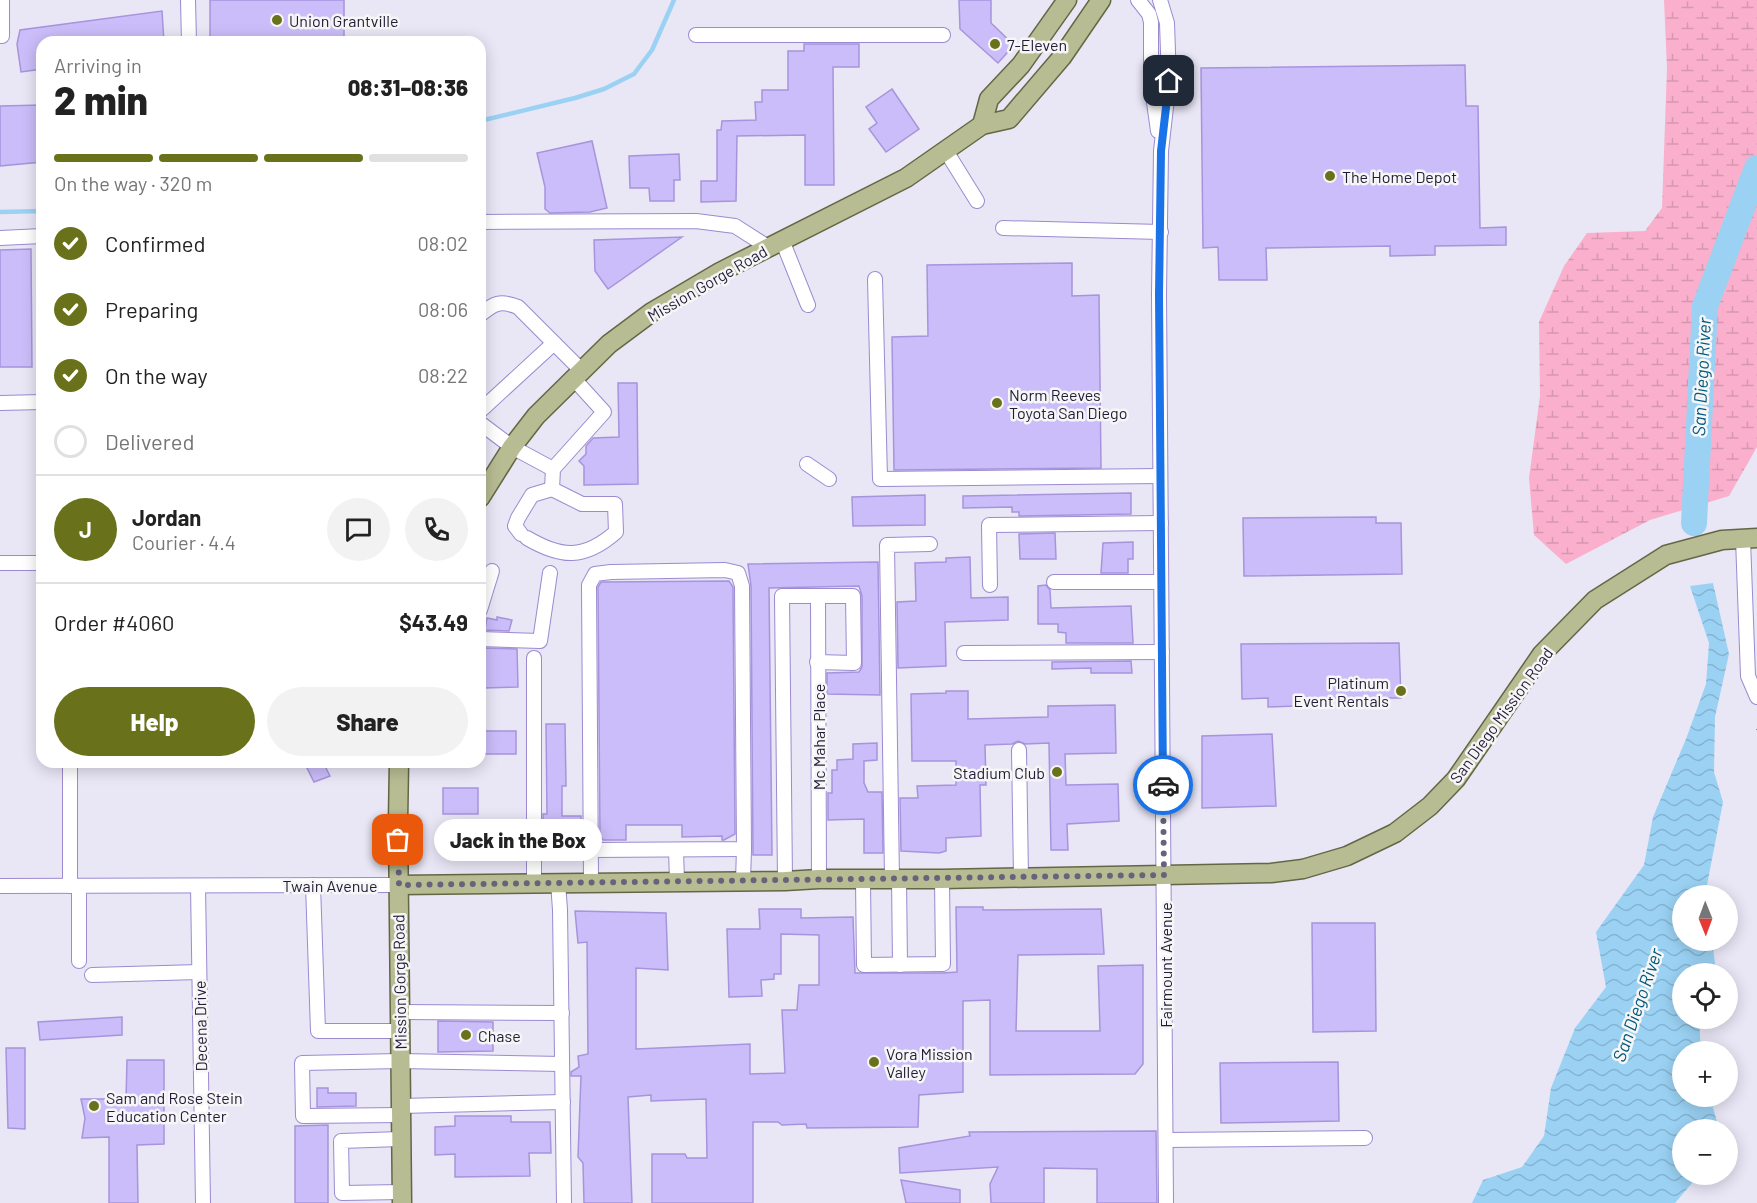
<!DOCTYPE html>
<meta charset="utf-8">
<style>
:root{--surface:#fff;--page:#f2f2f2;--text:#222;--muted:#767676;--line:#e0e0e0;--accent:#69721a}
body{margin:0;font-family:Barlow,sans-serif;background:var(--page);color:var(--text);height:100vh;display:flex;flex-direction:column;font-size:22px;white-space:nowrap}
*{box-sizing:border-box;margin:0}
p{font-size:20px;color:var(--muted)}
.icon{flex:none;width:33px;height:33px;fill:none;stroke:currentColor;stroke-width:2;stroke-linecap:round;stroke-linejoin:round}
.map{position:relative;flex:1;overflow:hidden}
.panel{position:absolute;left:36px;top:36px;width:450px;height:732px;display:flex;flex-direction:column;background:var(--surface);border-radius:18px;box-shadow:0 3px 15px #0003}
.panel>*{flex:none}
.needle{width:39px;rotate:179deg}
.fabs{position:absolute;left:1672px;top:885px;display:grid;gap:12px}
.fabs a{display:grid;place-items:center;width:66px;height:66px;border-radius:50%;background:var(--surface);box-shadow:0 3px 15px #0003;font-size:30px}
.pin{position:absolute;display:grid;place-items:center;width:51px;height:51px;color:#fff;margin:-26px;border-radius:12px;box-shadow:0 3px 9px #0006}
.courier{position:absolute;display:grid;place-items:center;width:60px;height:60px;margin:-30px;border:4px solid #1a73e8;border-radius:50%;background:#fff;color:#222;box-shadow:0 2px 8px #0007}
.bubble{position:absolute;height:42px;border-radius:21px;background:var(--surface);box-shadow:0 3px 15px #0003;font-size:20px;font-weight:800;line-height:42px;text-align:center}
.overview em{font-style:normal;font-weight:800}
.overview div{display:flex;flex-direction:column-reverse}
.overview{display:flex;align-items:center;justify-content:space-between;height:102px;padding:0 18px}
h1{font-size:39px;font-weight:800;line-height:45px}
.bar{display:grid;grid-template-columns:repeat(4,1fr);gap:9px 6px;align-content:center;height:72px;padding:0 18px}
.bar i{height:8px;border-radius:4px;background:var(--line)}
.bar .selected{background:var(--accent)}
.bar p{grid-column:span 4}
.line{display:flex;align-items:center;gap:15px;padding:0 18px;border-top:2px solid var(--line)}
.line div{flex:1}
.round{display:grid;place-items:center;flex:none;width:63px;height:63px;border-radius:32px;background:var(--page)}
ol{padding:0 18px;list-style:none}
li{display:flex;align-items:center;gap:18px;height:66px}
li p{margin-inline-start:auto}
li .icon{padding:6px;border-radius:50%;background:var(--accent);color:#fff;stroke-width:4}
li:last-child{color:var(--muted)}
li i{width:33px;height:33px;border:3px solid var(--line);border-radius:50%}
.primary-button{display:flex;gap:12px;margin-top:auto;padding:12px 18px}
.primary-button a{flex:1;height:69px;border-radius:36px;background:var(--accent);color:#fff;font-size:24px;font-weight:800;line-height:69px;text-align:center}
.primary-button a+a{background:var(--page);color:var(--text)}
.map>svg:first-child{display:block}
</style>
<div class="map">
<svg width="1757" height="1203" viewBox="0 0 1757 1203">
<defs>
<pattern id="wetland-marsh" width="20" height="14" patternUnits="userSpaceOnUse" patternTransform="scale(1.5)"><rect width="20" height="14" fill="#fab0cc"/><path d="M1 5h8M5 5V1M11 12h8M15 12V8" fill="none" stroke="#d697b0"/></pattern>
<pattern id="water-waves" width="16" height="10" patternUnits="userSpaceOnUse" patternTransform="scale(1.5)"><rect width="16" height="10" fill="#9bd2f4"/><path d="M0 5q4-4 8 0t8 0" fill="none" stroke="#85b4d2"/></pattern>
</defs>
<rect width="100%" height="100%" fill="#e9e6f6"/>
<path fill="url(#wetland-marsh)" d="M1664 0H1757V447L1729 496 1650 520 1566 564 1534 535 1529 478 1540 396 1539 322 1564 266 1587 233 1645 231 1662 208 1667 68Z"/>
<path fill="url(#water-waves)" d="M1713 583 1729 654 1715 717 1714 772 1723 802 1707 885 1708 895 1683 896V940L1712 941 1715 963 1711 973 1683 974V1018L1699 1019 1701 1051 1683 1052V1096L1710 1097 1719 1129 1683 1130V1174L1699 1175 1675 1203H1472L1483 1180 1522 1167 1544 1136 1551 1088 1575 1028 1606 987 1596 932 1644 865 1653 817 1686 739 1706 684 1709 643 1690 586Z"/>
<g fill="none" stroke-linecap="round" stroke-linejoin="round">
<g stroke="#9bd2f4" stroke-width="4.5">
<path d="M480 121 575 98 604 89 634 74 652 50 674 0"/>
<path d="M0 212 42 211"/>
</g>
<path stroke="#9bd2f4" stroke-width="26" d="M1694 523 1705 306 1757 168"/>
</g>
<g fill="#cbbdf9" stroke="#a794dc" stroke-width="1.5">
<rect x="210" y="0" width="134" height="42"/>
<path d="M959 0H991V23L1014 45 998 63 960 29Z"/>
<path d="M162 11 164 42H42V69L21 72 17 44 20 30Z"/>
<path d="M804 44H859V67H833L834 185H805V135L737 136 736 201 701 202V181H717V130H721L722 121 756 120 755 102H762V90H788V51H804Z"/>
<path d="M1465 65 1466 106H1478L1480 228 1506 227V245L1435 246V255L1390 256V246L1266 248 1267 280H1219L1218 247 1203 248 1201 68Z"/>
<path d="M892 89 919 129 886 152 869 129 877 123 866 107Z"/>
<path d="M42 105V162L0 166V106Z"/>
<path d="M592 141 607 208 590 212 550 213 545 209V187L537 153Z"/>
<path d="M679 154 680 180H674V201H650L649 188H630L629 156Z"/>
<path d="M682 237 608 289 595 271 594 240Z"/>
<path d="M31 249 32 367H0V250Z"/>
<path d="M1072 263V296L1099 295 1101 468 894 470 892 337 928 336 927 265Z"/>
<path d="M618 383H637L638 484 584 485V466L579 461 586 454V446L593 438 619 437Z"/>
<path d="M1131 493V514L1019 516V512H1012V507L963 508V496Z"/>
<path d="M925 495V525L853 526 852 497Z"/>
<path d="M1376 517V523H1401L1402 574 1244 576 1243 518Z"/>
<path d="M1055 533 1056 559H1020L1019 534Z"/>
<path d="M1133 542V559H1128V573H1101L1103 543Z"/>
<path d="M970 557 971 598 1008 597V620L945 622 946 666 898 668 897 602 916 601 915 563 946 562V558Z"/>
<path d="M878 562 880 695 827 694V673L859 672 862 667V596L859 586 769 588 772 855H753L751 586 748 564Z"/>
<path d="M729 581 733 587 735 834 724 840H722V836L682 837V825H626V840H603L600 836 598 587 601 582H604Z"/>
<path d="M1046 585 1050 590 1051 608 1131 606 1133 643H1066V633L1058 632V624H1038V586Z"/>
<path d="M497 617 512 620 509 631 485 630 487 618 497 620Z"/>
<path d="M1399 643 1401 698H1321L1320 705 1268 707V698L1242 699 1241 644Z"/>
<path d="M483 648 517 649 518 687 484 688Z"/>
<path d="M1131 661 1132 673H1091V668L1052 669V662Z"/>
<path d="M946 691H968V719L1048 717V706L1115 705 1116 753 1065 754 1066 785 1118 784 1119 821 1067 824 1068 850H1051L1049 743 1025 744 1018 741 1012 744 985 745 986 785H980L981 836 946 838V851L939 853 901 851 900 798H918L917 786 956 785V761H912L911 694 946 693Z"/>
<path d="M546 724H565L566 786H562V816H581V848H573V851H557V854H543V814H547Z"/>
<rect x="480" y="731" width="36" height="23"/>
<path d="M1272 734 1276 806 1202 808V736Z"/>
<path d="M877 743V760L864 761V783L868 792H882L883 853H864V819L828 820V793H832V770H837V760L853 759V744Z"/>
<path d="M304 762H323L330 776 314 782Z"/>
<rect x="443" y="788" width="35" height="26"/>
<path d="M956 907H983V910L1101 909 1104 954 1018 955 1016 1031H1100L1098 966 1143 965V1064L1135 1074 990 1075V1000L963 1001V1092L919 1095 918 1127 807 1128 806 1124 782 1125 778 1122H753V1203H652V1154H685L687 1158H707L706 1099 651 1101V1095L628 1097 632 1203H584L583 1163 578 1157 581 1076H571V1072L579 1067 578 1056 588 1054 587 942 578 943 575 911 666 913 668 970 636 968V1049L750 1044V1074L785 1073 782 1010H797L799 985H819V935L781 934V974H774V979L761 980 762 996 729 997 727 929H760L759 909H801V918L853 917 855 973H943L957 972Z"/>
<path d="M1312 923H1375L1376 1031 1313 1032Z"/>
<path d="M122 1017V1035L40 1040 38 1022Z"/>
<path d="M438 1021 493 1022V1051L438 1052Z"/>
<path d="M6 1048H25V1129L8 1128Z"/>
<path d="M127 1060H164V1144L137 1145 138 1203H109V1137L82 1138 85 1118 81 1099H126Z"/>
<path d="M1338 1062 1339 1121 1221 1123 1220 1063Z"/>
<path d="M317 1088H328V1093H356V1106L317 1107Z"/>
<path d="M455 1116H511V1122H550L551 1153H529L530 1176 455 1177V1154L435 1155V1127L455 1126Z"/>
<path d="M328 1125V1203H295V1126Z"/>
<path d="M1156 1131 1157 1203H1097V1169L1044 1168V1203H991L990 1184 998 1167 900 1173 899 1148 970 1136 969 1132Z"/>
<path d="M901 1180 960 1190V1203H906Z"/>
</g>
<g fill="none" stroke-linecap="round" stroke-linejoin="round">
<g stroke="#9c8ad1" stroke-width="16">
<g id="minor">
<path d="M2 0V36"/>
<path d="M188 0 189 42"/>
<path d="M1138 0 1149 14 1151 22V81L1158 131"/>
<path d="M1160 0 1167 23 1169 81 1161 151 1159 295 1166 1203"/>
<path d="M696 35H943"/>
<path d="M946 151 977 201"/>
<path d="M480 222 696 221 735 226 768 247"/>
<path d="M1003 228 1161 232"/>
<path d="M0 238 42 236"/>
<path d="M782 240 808 305"/>
<path d="M875 279 880 479 1160 476"/>
<path d="M480 315C494 303 500 300 518 307L582 371"/>
<path d="M0 403 42 402"/>
<path d="M480 411 554 343"/>
<path d="M480 423 512 447 553 469"/>
<path d="M807 464 829 479"/>
<path d="M521 534 515 526 518 518 532 495 552 489"/>
<path d="M527 538C561 558 584 560 616 532L615 504H582L552 489 553 469 604 412 574 379"/>
<path d="M1743 539 1748 676 1757 697"/>
<path d="M0 563H42"/>
<path d="M1054 582H1161"/>
<path d="M990 585 989 525 1161 523"/>
<path d="M818 596 819 879"/>
<path d="M480 610 492 571"/>
<path d="M480 639 540 641 550 573"/>
<path d="M964 653 1162 652"/>
<path d="M534 658V882"/>
<path d="M1019 750 1021 877"/>
<path d="M591 850 744 849 742 586 738 573 725 570 611 572 595 574 589 585 591 882"/>
<path d="M676 850 677 881"/>
<path d="M892 879 887 545 930 544"/>
<path d="M899 879 900 965"/>
<path d="M863 880 864 965 943 964 942 879"/>
<path d="M743 881 744 849"/>
<path d="M785 881 782 596H853L854 663 817 662"/>
<path d="M558 882 560 910 564 1203"/>
<path d="M313 885 318 1031H400"/>
<path d="M0 886 399 885"/>
<path d="M70 886V762"/>
<path d="M198 886 203 1203"/>
<path d="M79 961V887"/>
<path d="M92 975 199 972"/>
<path d="M400 1012 562 1013"/>
<path d="M401 1106 563 1102"/>
<path d="M401 1115 303 1116 302 1063 400 1061 562 1064"/>
<path d="M400 1139 341 1141 342 1193 402 1192"/>
<path d="M1166 1140 1365 1138"/>
</g>
</g>
<g stroke="#646744" stroke-width="21">
<g id="major">
<path d="M982 125 989 99 1021 65 1067 0"/>
<path d="M480 498 512 447 536 416 609 344 652 312 720 272 906 178 982 125 1009 119 1062 57 1101 0"/>
<path d="M399 762 398 822 402 1203"/>
<path d="M399 885 785 881 819 879H942L1271 873 1303 869 1347 856 1395 833 1430 806 1456 779 1542 654 1595 600 1666 555 1722 540 1757 538"/>
</g>
</g>
<path stroke="#8a859b" stroke-width="2" stroke-dasharray="3 4.5" stroke-linecap="butt" d="M1757 730V729"/>
<use href="#minor" stroke="#fff" stroke-width="14"/>
<use href="#major" stroke="#b7bc93" stroke-width="18"/>
</g>
<g fill="none" stroke-linecap="round" stroke-linejoin="round">
<path stroke="#68627a" stroke-width="6" stroke-dasharray="0 10.8" d="M398 840 399 885 1164 875 1163 785"/>
<path stroke="#1a73e8" stroke-width="8" d="M1163 785 1159 295 1161 151 1169 81"/>
</g>
<g fill="#69721a" stroke="#f6f6f6" stroke-width="2">
<circle cx="277" cy="20" r="6"/>
<circle cx="995" cy="44" r="6"/>
<circle cx="1330" cy="176" r="6"/>
<circle cx="997" cy="403" r="6"/>
<circle cx="1401" cy="691" r="6"/>
<circle cx="1057" cy="772" r="6"/>
<circle cx="466" cy="1035" r="6"/>
<circle cx="874" cy="1062" r="6"/>
<circle cx="94" cy="1106" r="6"/>
</g>
<g text-anchor="middle" dominant-baseline="central" stroke-width="5" stroke-linejoin="round" paint-order="stroke">
<g font-size="16" fill="#231b37" stroke="#f6f6f6" text-anchor="start">
<text x="289" y="20">Union Grantville</text>
<text x="1007" y="44">7-Eleven</text>
<text x="1342" y="176">The Home Depot</text>
<text x="1009" y="394">Norm Reeves<tspan x="1009" dy="18">Toyota San Diego</tspan></text>
<text x="1389" y="682" text-anchor="end">Platinum<tspan x="1389" dy="18">Event Rentals</tspan></text>
<text x="1045" y="772" text-anchor="end">Stadium Club</text>
<text x="478" y="1035">Chase</text>
<text x="886" y="1053">Vora Mission<tspan x="886" dy="18">Valley</tspan></text>
<text x="106" y="1097">Sam and Rose Stein<tspan x="106" dy="18">Education Center</tspan></text>
</g>
<g font-size="16" fill="#231b37" stroke="#f6f6f6">
<text transform="translate(707 283) rotate(-30)">Mission Gorge Road</text>
<text transform="translate(1501 715) rotate(-54)">San Diego Mission Road</text>
<text transform="translate(818 737) rotate(-90)">Mc Mahar Place</text>
<text x="330" y="885">Twain Avenue</text>
<text transform="translate(1165 965) rotate(-90)">Fairmount Avenue</text>
<text transform="translate(399 982) rotate(-91)">Mission Gorge Road</text>
<text transform="translate(200 1026) rotate(-91)">Decena Drive</text>
</g>
<g font-size="18" font-style="italic" fill="#02597d" stroke="#f6f6f6">
<text transform="translate(1701 377) rotate(-87)">San Diego River</text>
<text transform="translate(1637 1005) rotate(-71)">San Diego River</text>
</g>
</g>
</svg>
<div class="fabs">
<a><svg class="needle" viewBox="-14 -14 28 28"><path d="M0-13l5 13h-10z" fill="#e53935"/><path d="M0 13l5-13h-10z" fill="#767676"/></svg></a>
<a><svg class="icon" aria-label="locate" viewBox="0 0 24 24"><circle cx="12" cy="12" r="6"/><path d="M12 2v4M12 18v4M2 12h4M18 12h4"/></svg></a>
<a>+</a>
<a>−</a>
</div>
<div class="pin" style="left:398px;top:840px;background:#ea580c"><svg class="icon" aria-label="bag" viewBox="0 0 24 24"><path d="M5 8h14l-1 12H6zM9 8a3 3 0 0 1 6 0"/></svg></div>
<div class="pin" style="left:1169px;top:81px;background:#1f2937"><svg class="icon" aria-label="home" viewBox="0 0 24 24"><path d="M3 11l9-7 9 7M6 9v11h12V9"/></svg></div>
<div class="courier" style="left:1163px;top:785px"><svg class="icon" aria-label="car" viewBox="0 0 24 24"><path d="M5 17H2v-5l4-1 3-4h7l3 4 3 1v5h-3M9 17h6M6 11h13"/><circle cx="7" cy="17" r="2"/><circle cx="17" cy="17" r="2"/></svg></div>
<div class="bubble" style="left:434px;top:819px;width:168px">Jack in the Box</div>
<section class="panel">
<div class="overview"><div><h1>2 min</h1><p>Arriving in</p></div><em>08:31–08:36</em></div>
<div class="bar"><i class="selected"></i><i class="selected"></i><i class="selected"></i><i></i><p>On the way · 320 m</p></div>
<ol>
<li><svg class="icon" aria-label="check" viewBox="0 0 24 24"><path d="M5 12l5 5 9-10"/></svg>Confirmed<p>08:02</p></li>
<li><svg class="icon" aria-label="check" viewBox="0 0 24 24"><path d="M5 12l5 5 9-10"/></svg>Preparing<p>08:06</p></li>
<li><svg class="icon" aria-label="check" viewBox="0 0 24 24"><path d="M5 12l5 5 9-10"/></svg>On the way<p>08:22</p></li>
<li><i></i>Delivered</li>
</ol>
<div class="line" style="height:108px"><b class="round" style="background:var(--accent);color:#fff">J</b><div><b>Jordan</b><p>Courier · 4.4</p></div><a class="round"><svg class="icon" aria-label="chat" viewBox="0 0 24 24"><path d="M4 5h16v11H9l-5 4z"/></svg></a><a class="round"><svg class="icon" aria-label="phone" viewBox="0 0 24 24"><path d="M5 4h4l2 5-3 2q2 4 5 5l2-3 5 2v4C11 20 4 13 5 4z"/></svg></a></div>
<div class="line" style="height:78px"><div>Order #4060</div><b>$43.49</b></div>
<div class="primary-button"><a>Help</a><a>Share</a></div>
</section>
</div>
